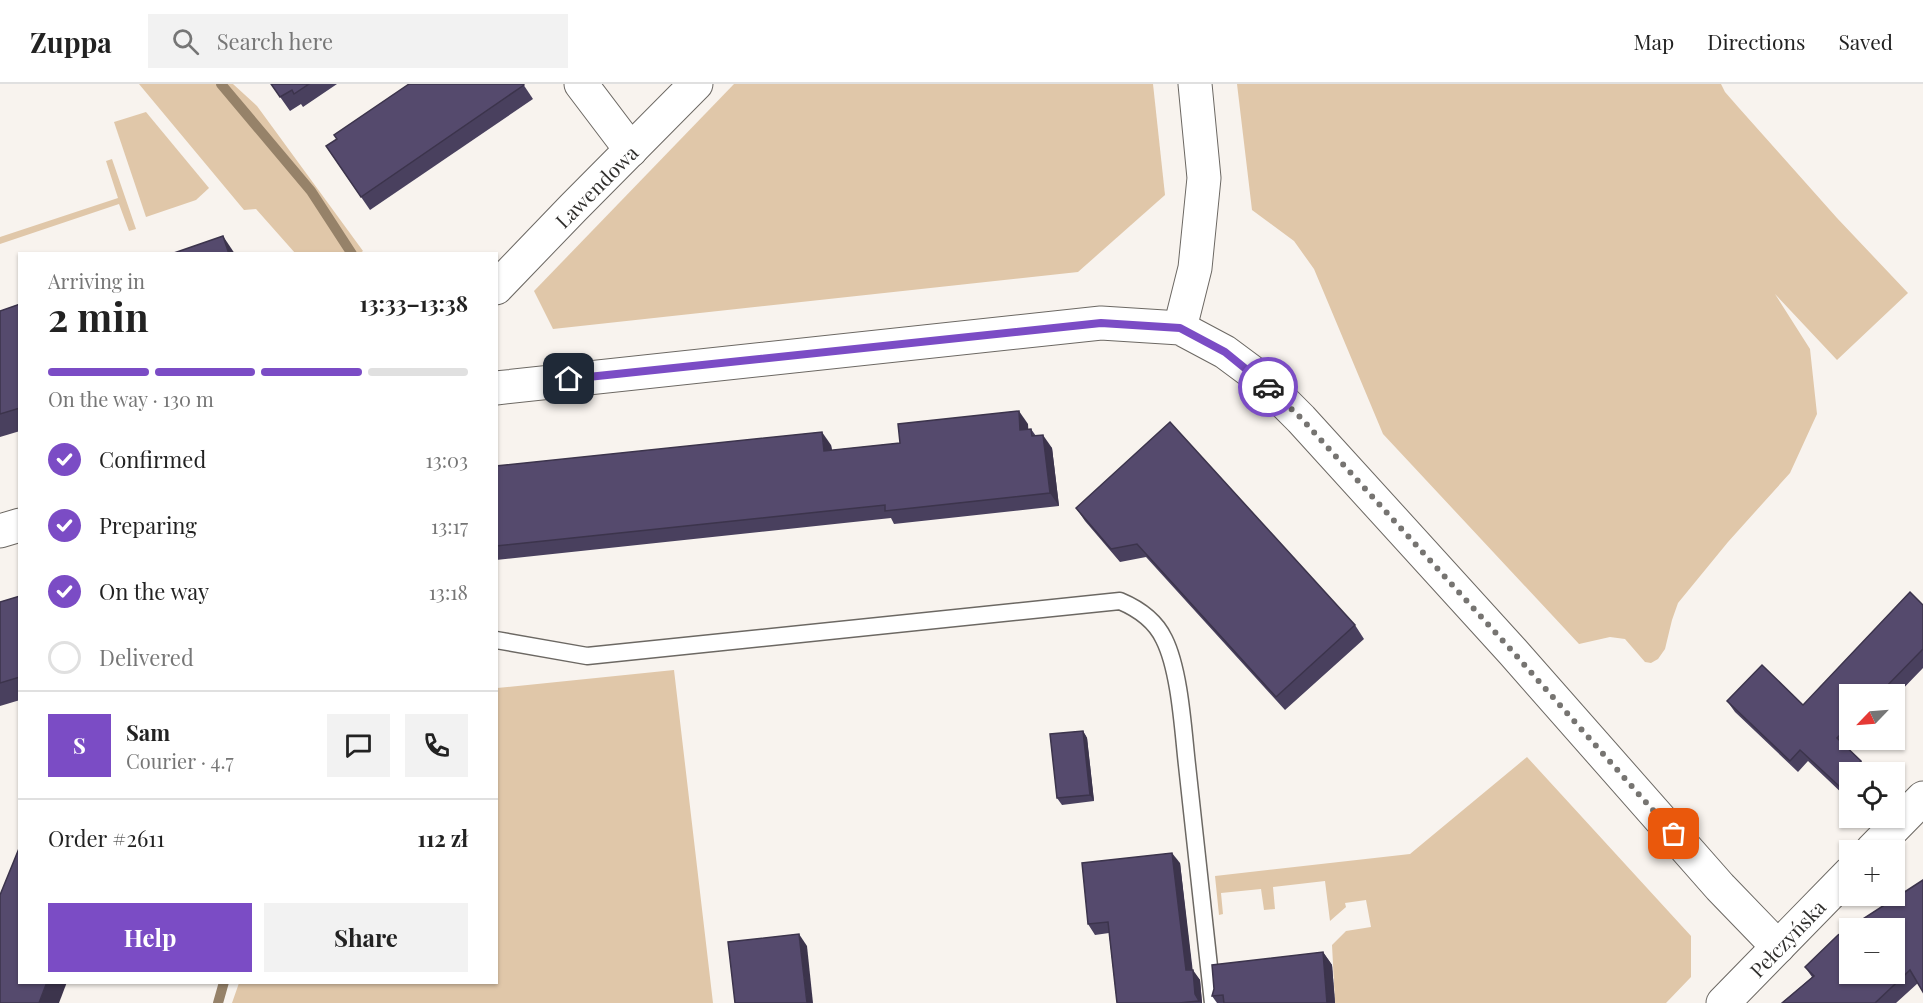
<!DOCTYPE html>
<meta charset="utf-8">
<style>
:root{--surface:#fff;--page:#f2f2f2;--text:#222;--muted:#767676;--line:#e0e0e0;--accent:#7b4cc5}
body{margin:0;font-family:"Playfair Display",serif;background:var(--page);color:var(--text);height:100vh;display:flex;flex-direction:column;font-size:22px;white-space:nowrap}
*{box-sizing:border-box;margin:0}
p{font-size:20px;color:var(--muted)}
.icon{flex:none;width:33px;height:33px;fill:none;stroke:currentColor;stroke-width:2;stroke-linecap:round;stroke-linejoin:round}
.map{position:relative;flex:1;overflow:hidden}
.drawer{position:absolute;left:18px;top:168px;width:480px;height:732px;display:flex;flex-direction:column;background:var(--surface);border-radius:0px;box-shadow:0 2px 4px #0004}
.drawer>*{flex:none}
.needle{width:39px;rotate:245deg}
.buttons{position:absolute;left:1839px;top:600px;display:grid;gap:12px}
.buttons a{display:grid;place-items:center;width:66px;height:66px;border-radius:0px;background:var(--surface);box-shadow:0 2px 4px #0004;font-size:30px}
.pin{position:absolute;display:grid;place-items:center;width:51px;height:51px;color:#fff;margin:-26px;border-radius:12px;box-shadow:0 3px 9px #0006}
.courier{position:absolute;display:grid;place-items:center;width:60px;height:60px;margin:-30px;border:4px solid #7b4cc5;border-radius:50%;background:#fff;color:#222;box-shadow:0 2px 8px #0007}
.overview em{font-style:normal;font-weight:700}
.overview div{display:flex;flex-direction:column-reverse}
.overview{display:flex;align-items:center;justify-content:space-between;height:102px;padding:0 30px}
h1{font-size:39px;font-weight:700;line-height:45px}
.bar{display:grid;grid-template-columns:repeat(4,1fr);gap:9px 6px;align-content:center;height:72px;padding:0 30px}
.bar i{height:8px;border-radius:4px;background:var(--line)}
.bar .selected{background:var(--accent)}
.bar p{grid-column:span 4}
.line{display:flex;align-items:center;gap:15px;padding:0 30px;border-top:2px solid var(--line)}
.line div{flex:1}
.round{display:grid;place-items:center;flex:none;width:63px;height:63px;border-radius:0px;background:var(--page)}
ol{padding:0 30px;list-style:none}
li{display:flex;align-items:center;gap:18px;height:66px}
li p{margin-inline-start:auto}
li .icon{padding:6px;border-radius:50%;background:var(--accent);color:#fff;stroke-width:4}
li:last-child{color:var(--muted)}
li i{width:33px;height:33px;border:3px solid var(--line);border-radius:50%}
.primary-button{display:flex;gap:12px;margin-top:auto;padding:12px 30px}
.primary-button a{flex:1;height:69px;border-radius:0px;background:var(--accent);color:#fff;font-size:24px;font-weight:700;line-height:69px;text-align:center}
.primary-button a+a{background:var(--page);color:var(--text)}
header{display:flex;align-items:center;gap:36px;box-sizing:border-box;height:84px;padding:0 30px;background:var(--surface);border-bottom:2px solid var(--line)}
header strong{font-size:28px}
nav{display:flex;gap:33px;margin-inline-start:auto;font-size:21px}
.search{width:420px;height:54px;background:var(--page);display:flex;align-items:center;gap:15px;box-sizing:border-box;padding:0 21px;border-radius:0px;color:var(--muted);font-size:22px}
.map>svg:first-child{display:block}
</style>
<header>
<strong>Zuppa</strong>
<div class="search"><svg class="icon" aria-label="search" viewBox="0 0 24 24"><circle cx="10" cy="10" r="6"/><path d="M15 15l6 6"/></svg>Search here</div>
<nav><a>Map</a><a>Directions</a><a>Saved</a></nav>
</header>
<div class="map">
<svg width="1923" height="919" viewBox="0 0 1923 919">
<rect width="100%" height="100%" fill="#f8f3ee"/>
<g fill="#e0c7a9">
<path d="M139 0H233L257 22 363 167 359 170 295 169 256 125 244 126Z"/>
<path d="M734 0H1153L1165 111 1078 188 553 245 534 207Z"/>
<path d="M1237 0H1721L1725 8 1739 24 1837 134 1908 209 1837 276 1775 210 1810 265 1817 330 1790 389 1728 458 1678 519 1672 536 1665 565 1658 575 1651 579 1645 578 1625 555 1610 553 1579 560 1383 350 1314 185 1294 157 1252 126Z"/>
<path d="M146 28 209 104 196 116 146 133 114 38Z"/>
<path d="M112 75 136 145 129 147 119 120 0 160V153L118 114 106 77Z"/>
<path d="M674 586 713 919H232L239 899 496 898 497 604Z"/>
<path d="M1527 673 1691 852V893L1666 919H1335L1332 861 1346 847 1371 843 1366 816 1345 819 1346 823 1330 837 1325 797 1273 803 1275 825 1264 826 1261 805 1221 809 1223 830 1219 831 1215 792 1410 770Z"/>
</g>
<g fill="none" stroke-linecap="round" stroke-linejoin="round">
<g stroke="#968269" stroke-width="10">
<path d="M221 0 311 107 352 170"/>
<path d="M218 919 224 898"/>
</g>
<g stroke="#6c6863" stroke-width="19">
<path id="lane" d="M496 556 587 572 1120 517C1139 525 1155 536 1164 555 1180 587 1183 646 1187 681 1196 761 1205 840 1213 919"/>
</g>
<g stroke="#6c6863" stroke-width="35">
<g id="street">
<path d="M581 0 631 66"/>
<path d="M496 204 573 124 696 0"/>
<path d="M1180 244 1195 184 1204 94 1195 0"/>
<path d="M496 304 1101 239 1180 244 1225 268 1260 294 1301 335 1513 568 1720 803 1778 863"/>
<path d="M0 447 20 441"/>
</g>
</g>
<g stroke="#6c6863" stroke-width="35">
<g id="secondary">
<path d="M1872 766 1923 714"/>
<path d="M1723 919 1850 789"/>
</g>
</g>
<use href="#lane" stroke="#fff" stroke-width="16"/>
<use href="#street" stroke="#fff" stroke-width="33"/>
<use href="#secondary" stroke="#fff" stroke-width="33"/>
</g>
<g fill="#49405e">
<path d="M271 0H337L303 23 301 20 290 27Z"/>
<path d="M523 0 533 15 370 126 326 62Z"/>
<path d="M20 220V347L0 353V227Z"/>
<path d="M1028 340V345H1031L1036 352 1052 364 1059 422 894 440 891 434 496 476V382L831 361 832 366 900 359Z"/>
<path d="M1076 424 1355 541 1364 555 1285 626 1146 473 1120 478 1085 437Z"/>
<path d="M20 512V616L0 622V518Z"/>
<path d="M1923 521V584L1894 614V610H1850V656H1854L1847 663 1861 677 1869 688 1846 713 1808 677 1798 688 1735 628 1727 617 1803 621Z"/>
<path d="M1083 647 1087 654 1094 717 1062 721 1057 714Z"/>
<path d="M1180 779 1192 886 1200 896 1202 919H1117L1109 849 1095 851 1088 840Z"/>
<path d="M1923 796 1918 899 1896 919H1782L1812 893 1805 883Z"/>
<path d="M1323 868 1332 881 1335 919H1217L1212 912Z"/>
</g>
<g fill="#3c344c">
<path d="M223 152 235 170H229Z"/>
<path d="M1019 327 1028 340 1029 359 1020 346Z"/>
<path d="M822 348 831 361 834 380 824 367Z"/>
<path d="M1043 351 1052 364 1059 422 1050 409Z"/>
<path d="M1083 647 1087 654 1094 717 1090 711Z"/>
<path d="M1861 677 1869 688H1851Z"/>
<path d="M1850 690V710L1846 713 1839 702Z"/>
<path d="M1172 769 1180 779 1194 897 1186 886Z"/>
<path d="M799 850 807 862 813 919H807Z"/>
<path d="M1323 868 1332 881 1335 919H1327Z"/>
<path d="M1193 886 1200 896 1202 919H1201L1195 910Z"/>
<path d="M47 898H67L59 919H39Z"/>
</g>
<g fill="#554a6d" stroke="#3c344c" stroke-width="1.5" fill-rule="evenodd">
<path d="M271 0H309L294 10 292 6 280 13Z"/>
<path d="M409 0H523L524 1 361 113 326 62 337 55 334 51Z"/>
<path d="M223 152 229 170H171Z"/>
<path d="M20 220V324L0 330V227Z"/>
<path d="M1019 327 1020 346 1031 345 1032 352 1043 351 1050 409 885 427V421L496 462V382L822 348 824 367 900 359 898 340Z"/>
<path d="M1170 338 1355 541 1276 613 1137 460 1111 465 1076 424Z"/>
<path d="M1910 508 1923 521V565L1879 610H1850V641L1837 654 1861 677 1851 688H1850V690L1839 702 1800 666 1790 677 1727 617 1762 581 1803 621Z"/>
<path d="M20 512V593L0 599V518Z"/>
<path d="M1083 647 1090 711 1057 714 1050 650Z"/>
<path d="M20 762V898H47L39 919H0V811Z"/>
<path d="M1172 769 1186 886H1193L1195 910 1199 917 1179 919H1117L1108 838 1088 840 1082 779Z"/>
<path d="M1923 796V908L1910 886 1875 919H1782L1814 892 1805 883 1838 851ZM1850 844H1894V890H1850Z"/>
<path d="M799 850 807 919H735L728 858Z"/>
<path d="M1323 868 1327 919H1224L1223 911 1212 912 1214 905 1212 881Z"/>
</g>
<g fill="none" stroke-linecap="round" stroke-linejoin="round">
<path stroke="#767471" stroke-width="6" stroke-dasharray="0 10.8" d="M1268 303 1302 335 1513 568 1674 750"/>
<path stroke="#7b4cc5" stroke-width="8" d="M569 295 1101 239 1180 244 1225 268 1268 303"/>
</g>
<g text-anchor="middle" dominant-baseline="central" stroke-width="6" stroke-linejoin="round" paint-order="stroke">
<g font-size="20" fill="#302f2d" stroke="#fff">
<text transform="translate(596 102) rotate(-45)">Lawendowa</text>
<text transform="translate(1787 854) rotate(-46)">Pełczyńska</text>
</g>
</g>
</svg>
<div class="buttons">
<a><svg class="needle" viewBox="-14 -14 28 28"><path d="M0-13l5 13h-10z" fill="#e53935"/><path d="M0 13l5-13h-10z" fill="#767676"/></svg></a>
<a><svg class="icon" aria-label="locate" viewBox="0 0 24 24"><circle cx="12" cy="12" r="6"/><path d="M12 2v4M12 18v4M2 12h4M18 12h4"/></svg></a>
<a>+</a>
<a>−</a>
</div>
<div class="pin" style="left:1674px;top:750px;background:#ea580c"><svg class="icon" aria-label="bag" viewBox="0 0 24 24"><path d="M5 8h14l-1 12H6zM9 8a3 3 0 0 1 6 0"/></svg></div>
<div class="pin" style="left:569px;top:295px;background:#1f2937"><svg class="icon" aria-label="home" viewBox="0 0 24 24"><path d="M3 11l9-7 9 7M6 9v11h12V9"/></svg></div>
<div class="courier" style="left:1268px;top:303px"><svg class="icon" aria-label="car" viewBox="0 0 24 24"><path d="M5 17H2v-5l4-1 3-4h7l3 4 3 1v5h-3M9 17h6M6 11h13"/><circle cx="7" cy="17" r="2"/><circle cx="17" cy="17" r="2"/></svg></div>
<section class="drawer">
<div class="overview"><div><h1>2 min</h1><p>Arriving in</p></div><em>13:33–13:38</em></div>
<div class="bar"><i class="selected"></i><i class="selected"></i><i class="selected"></i><i></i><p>On the way · 130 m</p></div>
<ol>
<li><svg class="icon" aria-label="check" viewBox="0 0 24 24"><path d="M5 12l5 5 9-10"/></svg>Confirmed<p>13:03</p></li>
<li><svg class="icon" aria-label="check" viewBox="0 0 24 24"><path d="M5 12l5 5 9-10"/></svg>Preparing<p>13:17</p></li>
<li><svg class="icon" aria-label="check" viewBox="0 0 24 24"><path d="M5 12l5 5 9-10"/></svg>On the way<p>13:18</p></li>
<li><i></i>Delivered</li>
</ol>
<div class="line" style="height:108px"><b class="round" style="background:var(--accent);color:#fff">S</b><div><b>Sam</b><p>Courier · 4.7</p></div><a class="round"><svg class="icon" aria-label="chat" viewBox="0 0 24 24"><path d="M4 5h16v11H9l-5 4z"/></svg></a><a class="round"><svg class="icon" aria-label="phone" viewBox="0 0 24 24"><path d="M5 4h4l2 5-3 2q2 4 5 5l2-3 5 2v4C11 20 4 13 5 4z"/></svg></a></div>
<div class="line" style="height:78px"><div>Order #2611</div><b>112 zł</b></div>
<div class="primary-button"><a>Help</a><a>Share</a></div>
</section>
</div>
